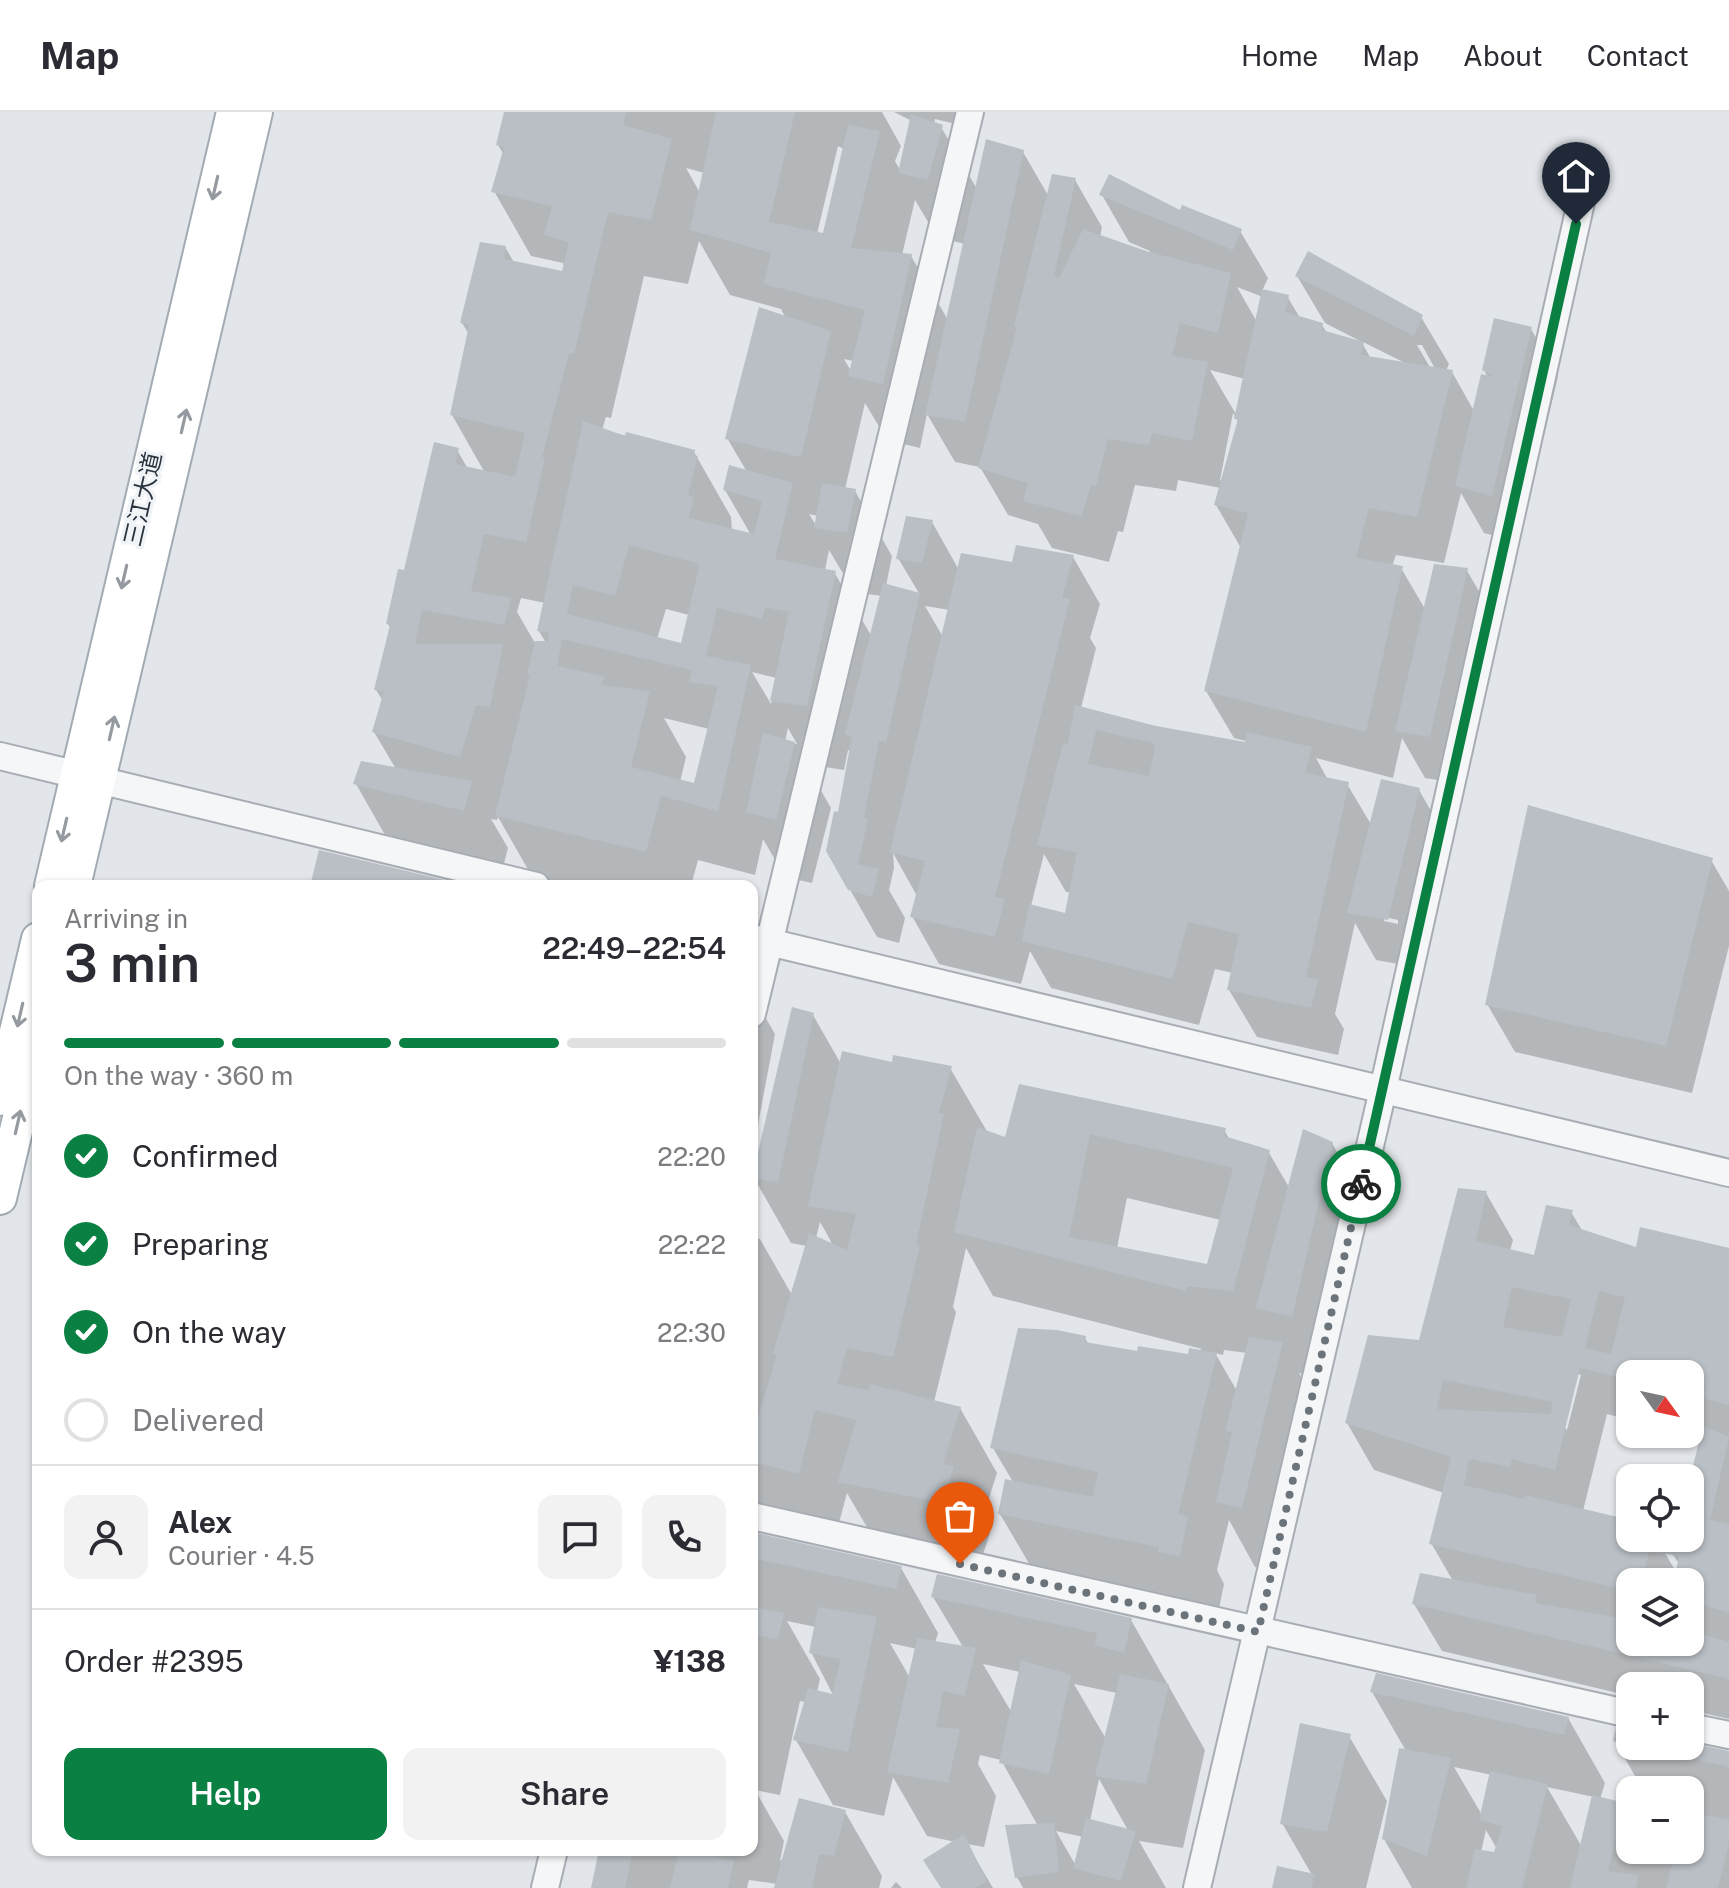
<!DOCTYPE html>
<meta charset="utf-8">
<style>
:root{--surface:#fff;--page:#f2f2f3;--text:#2b2b33;--muted:#7c7c81;--line:#e1e1e2;--accent:#0b8043}
body{margin:0;font-family:"Public Sans","Noto Sans SC",sans-serif;background:var(--page);color:var(--text);height:100vh;display:flex;flex-direction:column;font-size:30px;white-space:nowrap}
*{box-sizing:border-box;margin:0}
p{font-size:26px;color:var(--muted)}
.icon{flex:none;width:44px;height:44px;fill:none;stroke:currentColor;stroke-width:2;stroke-linecap:round;stroke-linejoin:round}
.map{position:relative;flex:1;overflow:hidden}
.details{position:absolute;left:32px;top:768px;width:726px;height:976px;display:flex;flex-direction:column;background:var(--surface);border-radius:16px;box-shadow:0 2px 6px #0004}
.details>*{flex:none}
.needle{width:52px;rotate:123deg}
.fabs{position:absolute;left:1616px;top:1248px;display:grid;gap:16px}
.fabs a{display:grid;place-items:center;width:88px;height:88px;border-radius:16px;background:var(--surface);box-shadow:0 2px 6px #0004;font-size:40px}
.pin{position:absolute;display:grid;place-items:center;width:68px;height:68px;color:#fff;margin:-82px -34px;border-radius:50% 50% 50% 0;rotate:-45deg;box-shadow:0 0 8px #0007}
.pin .icon{rotate:45deg}
.courier{position:absolute;display:grid;place-items:center;width:80px;height:80px;margin:-40px;border:6px solid #0b8043;border-radius:50%;background:#fff;color:#222;box-shadow:0 2px 10px #0007}
.summary em{font-style:normal;font-weight:600}
.summary div{display:flex;flex-direction:column-reverse}
.summary{display:flex;align-items:center;justify-content:space-between;height:136px;padding:0 32px}
h1{font-size:52px;font-weight:600;line-height:60px}
.bar{display:grid;grid-template-columns:repeat(4,1fr);gap:12px 8px;align-content:center;height:96px;padding:0 32px}
.bar i{height:10px;border-radius:6px;background:var(--line)}
.bar .on{background:var(--accent)}
.bar p{grid-column:span 4}
.line{display:flex;align-items:center;gap:20px;padding:0 32px;border-top:2px solid var(--line)}
.line div{flex:1}
.round{display:grid;place-items:center;flex:none;width:84px;height:84px;border-radius:16px;background:var(--page)}
ol{padding:0 32px;list-style:none}
li{display:flex;align-items:center;gap:24px;height:88px}
li p{margin-inline-start:auto}
li .icon{padding:8px;border-radius:50%;background:var(--accent);color:#fff;stroke-width:4}
li:last-child{color:var(--muted)}
li i{width:44px;height:44px;border:4px solid var(--line);border-radius:50%}
.cta{display:flex;gap:16px;margin-top:auto;padding:16px 32px}
.cta a{flex:1;height:92px;border-radius:16px;background:var(--accent);color:#fff;font-size:32px;font-weight:600;line-height:92px;text-align:center}
.cta a+a{background:var(--page);color:var(--text)}
header{display:flex;align-items:center;gap:48px;box-sizing:border-box;height:112px;padding:0 40px;background:var(--surface);border-bottom:2px solid var(--line)}
header strong{font-size:38px}
nav{display:flex;gap:44px;margin-inline-start:auto;font-size:28px}
.map>svg:first-child{display:block}
</style>
<header>
<strong>Map</strong>
<nav><a>Home</a><a>Map</a><a>About</a><a>Contact</a></nav>
</header>
<div class="map">
<svg width="1729" height="1776" viewBox="0 0 1729 1776">
<rect width="100%" height="100%" fill="#e2e5e9"/>
<g fill="#0003" fill-rule="evenodd">
<path d="M506 0H882L901 34 895 49 900 58 912 9 894 0H965L972 16 935 7 934 12 941 15 977 77 1023 40 1049 85 1075 68 1102 115 1100 125 1149 142 1150 139 1129 130 1102 83 1181 100 1240 119 1268 166 1262 179 1287 184 1300 206 1322 213 1327 221 1360 229 1325 211 1297 164 1421 205 1449 252 1446 259 1452 260 1474 299 1488 266 1484 258 1531 217 1558 264 1519 430 1484 421 1461 381 1444 451 1396 443 1392 454 1401 456 1425 497 1466 457 1494 505 1456 671 1425 666 1402 626 1393 666 1316 646 1328 668 1347 672 1372 714 1419 678 1446 725 1415 855 1376 848 1355 811 1335 902 1344 917 1338 943 1257 925 1229 878 1233 861 1215 857 1199 913 1051 876 1030 839 1021 872 939 852 912 804 917 784 893 741 894 756 889 778 905 806 899 831 877 825 828 739 839 702 852 639 848 638 844 658 806 652 831 696 812 771 785 765 763 727 755 763 698 748 691 774H559L534 768 498 705 497 708 491 707 508 736 501 763 393 737 356 672 396 657 374 620 383 589 376 578 391 517 388 512 405 460 457 338 468 357 485 361 452 303 469 222 462 211 505 135 515 152 563 161 565 156 563 151 531 144 494 79 504 43 498 33ZM838 34 844 37 825 123 817 122ZM686 56 705 61 700 81ZM915 88 937 125 965 132 948 208 911 144 902 143ZM699 129 730 183 781 197 786 207 727 326 747 360 725 378 751 423 732 419 731 405 694 340 602 318 606 305 611 306 644 164 688 172ZM1237 175 1263 185 1257 210ZM1361 229 1405 251 1371 247ZM1417 233H1422L1438 262 1435 264ZM844 247 853 249 851 259ZM1210 258 1245 267 1237 304ZM865 291 887 328 920 336 927 302 955 350 980 355 1008 403 1038 412 1052 436 1109 450 1118 419 1123 420 1135 373 1176 379 1178 368 1221 376 1216 393 1241 436 1206 579 1234 626 1246 629V632L1155 616 1081 596 1096 536 1090 526 1100 492 1073 445 959 458 932 410 898 446 920 483 886 474 892 444 855 379 845 377ZM1233 301 1239 311 1223 369 1220 368ZM809 402 818 404 817 415ZM829 438 854 480 882 484 872 525 834 460 825 458ZM521 486 545 491 539 519 546 531H535L517 500ZM925 494 950 498 943 525ZM666 497 689 503 682 534 657 527ZM752 560 777 566 771 592ZM664 606 709 617 696 674 680 670 686 645ZM788 616 797 632 785 629ZM1044 742 1066 780H1071L1066 804 1031 794ZM1384 805 1398 808V812L1384 809Z"/>
<path d="M321 740 467 774H316L313 769Z"/>
<path d="M1711 748 1729 779V834L1692 981 1515 940 1487 892Z"/>
<path d="M752 882 775 922 752 1045Z"/>
<path d="M813 903 841 952 950 956 988 1021 1007 1028 1021 974 1224 1018 1230 1028 1268 1039 1290 1077 1332 1031 1369 1096 1329 1269 1299 1261 1319 1296 1279 1459 1255 1455 1229 1408 1217 1458 1224 1472 1217 1507 1038 1467 1000 1402 1013 1370 993 1336 1085 1226 1089 1233 1138 1242 1189 1244 1202 1237 993 1184 966 1136 953 1195 956 1200 934 1290 960 1296 997 1361 982 1408 990 1421 979 1455 878 1434 847 1381 835 1426 752 1395V1126L760 1127 792 1183 807 1134 791 1131 754 1066ZM1127 1086 1221 1108 1208 1154 1117 1136ZM820 1110 827 1122 833 1134 816 1126ZM1224 1238 1247 1241 1237 1279 1215 1241 1223 1243Z"/>
<path d="M1486 1081 1513 1128 1510 1139 1536 1145 1571 1100 1583 1120 1637 1138 1729 1137V1607L1690 1598V1574H1630V1584L1442 1539 1414 1492 1453 1469 1431 1431 1444 1381 1374 1358 1347 1311 1421 1230ZM1577 1262 1581 1263 1567 1318 1564 1314ZM1630 1262H1690V1322H1686L1702 1326 1690 1375V1426H1678L1673 1443 1680 1453 1678 1463 1656 1426H1630V1410L1583 1399 1607 1302 1630 1308ZM1630 1470H1690V1512L1697 1524 1690 1522V1530H1630Z"/>
<path d="M752 1422 901 1456 938 1521 935 1531 963 1535 933 1485 1131 1508 1205 1638 1183 1736 1139 1729 1166 1776H1023L1017 1765 1038 1714 1001 1648 980 1643 978 1652 996 1684 984 1735 967 1732 993 1776H941L956 1730 927 1724 893 1665 884 1704 833 1693 796 1628 806 1590 800 1589 780 1683 755 1678 784 1729 780 1749 845 1700 882 1764 879 1776H776L777 1772 749 1768 747 1776H593L601 1738H752ZM787 1509 816 1515 811 1540 834 1585 817 1580 820 1567ZM890 1531 917 1537 910 1566ZM983 1552 1020 1560 1012 1601ZM1074 1572 1117 1581 1106 1627ZM1099 1667 1129 1720 1090 1709ZM1056 1719 1083 1725 1076 1754Z"/>
<path d="M1372 1580 1568 1606 1605 1671 1600 1687 1630 1695V1738H1690V1678H1643L1615 1629 1630 1619V1634L1690 1633 1729 1640V1776H1412L1384 1727 1406 1639ZM1454 1655 1492 1663 1482 1703ZM1547 1675 1594 1685 1582 1735ZM1486 1718 1497 1737 1495 1742 1481 1740Z"/>
<path d="M1349 1624 1387 1689 1366 1776H1274L1312 1763 1282 1711Z"/>
<path d="M896 1770 902 1776H891Z"/>
</g>
<g fill="#b9bfc5" fill-rule="evenodd">
<path d="M504 0H626L623 13 672 27 651 108 608 100 574 242 569 241 542 345 545 346 526 430 484 422 471 479 511 486 504 513 422 498 415 532H503L490 595 476 593 460 645 372 620 384 579 374 578 390 513 386 512 398 457 404 458 434 330 459 336 455 352 515 365 525 321 450 303 469 213 460 211 480 130 506 134 504 147 562 159 569 130 544 123 552 94 491 80 504 35 496 33Z"/>
<path d="M716 0H795L769 110 823 121 848 13 880 19 851 136 912 142 883 272 848 264 865 198 764 172 771 141 690 118Z"/>
<path d="M911 2 943 13 928 68 898 61Z"/>
<path d="M986 27 1024 38 965 310 925 303Z"/>
<path d="M1052 62 1076 66 1054 164 1059 166 1083 117 1149 140 1231 161 1218 221 1180 211 1172 244 1208 250 1192 329 1152 321 1149 333 1108 327 1096 374 1091 373 1082 404 1023 389 1028 371 978 356 1017 215 1014 214Z"/>
<path d="M1109 62 1180 98 1182 93 1242 117 1233 138 1099 83Z"/>
<path d="M1308 139 1423 203 1414 224 1295 164Z"/>
<path d="M1262 177 1289 183 1285 200 1323 211 1322 218 1364 230 1361 243 1453 258 1417 405 1369 396 1356 446 1403 454 1366 620 1204 579 1248 401 1214 393 1238 307H1234Z"/>
<path d="M759 195 831 219 801 345 725 327Z"/>
<path d="M1494 206 1532 215 1492 384 1455 374 1481 262 1495 265 1482 258Z"/>
<path d="M583 309 625 324 626 320 695 338 694 343 698 344 688 383 694 385 689 406 754 422 762 389 723 378 729 353 793 371 775 447 836 459 807 594 770 589 789 500 765 495 762 507 717 496 706 544 751 553 718 699 661 684 646 740 495 704 530 563H527L535 529H548L549 521 537 519ZM629 433 700 452 681 531 567 502 573 473 615 484ZM562 527 692 558 689 570 718 574 694 671 631 655 650 579 602 573 604 564 557 554Z"/>
<path d="M822 371 856 377 847 421 814 416Z"/>
<path d="M906 404 933 408 922 451 896 447Z"/>
<path d="M1016 433 1074 443 1062 485 1070 487 995 785 1005 787 995 825 910 805 925 749 890 740 961 441 1012 450Z"/>
<path d="M1434 452 1468 456 1430 625 1395 619Z"/>
<path d="M883 471 920 481 886 630 879 629 864 706 868 707 858 752 879 757 872 785 848 778 826 739 834 699 838 700 852 624 845 622Z"/>
<path d="M1075 593 1156 614 1245 630 1247 620 1312 635 1305 661 1349 670 1306 865 1318 868 1311 896 1227 878 1239 822 1188 810 1172 867 1022 829 1029 792 1065 801 1077 740 1037 733 1063 631 1068 632ZM1096 618 1153 631 1155 637 1149 664 1088 652Z"/>
<path d="M763 621 795 630 776 708 746 700Z"/>
<path d="M361 649 472 669 464 699 353 672Z"/>
<path d="M1381 667 1420 676 1388 808 1347 801Z"/>
<path d="M1528 693 1713 746 1666 934 1485 893Z"/>
<path d="M319 738 457 771 456 774H329L311 770Z"/>
<path d="M792 895 814 901 778 1071 752 1066Z"/>
<path d="M842 939 892 950 893 943 952 954 939 1001 944 1002 916 1132 920 1133 893 1245 847 1236 837 1272 868 1278 870 1272 961 1295 943 1352 954 1354 943 1391 838 1370 856 1308 815 1298 799 1362 752 1349V1305L758 1306 777 1242 773 1241 809 1121 847 1138 856 1102 808 1094Z"/>
<path d="M1019 972 1226 1016 1224 1024 1270 1038 1233 1179 1187 1174 1186 1179 954 1120 977 1015 1005 1025ZM1090 1022 1233 1056 1207 1152 1069 1125Z"/>
<path d="M1303 1017 1333 1030 1292 1205 1256 1196Z"/>
<path d="M1458 1076 1487 1079 1476 1129 1534 1143 1546 1093 1573 1098 1569 1113 1636 1135 1640 1115 1729 1136V1293L1690 1283V1262H1630V1268L1580 1256 1555 1358 1512 1347 1510 1355 1469 1347 1464 1373 1524 1387 1525 1383 1630 1408V1426H1690V1366L1703 1314 1729 1325 1710 1408 1729 1412V1501L1690 1488V1470H1674L1679 1444 1649 1439 1642 1470H1630V1479L1429 1432 1451 1345 1345 1311 1368 1223 1419 1228ZM1512 1175 1571 1187 1562 1225 1503 1215ZM1599 1179 1625 1185 1611 1242 1585 1236ZM1443 1268 1552 1290 1551 1302 1437 1297Z"/>
<path d="M1018 1216 1057 1218 1086 1224 1085 1230 1137 1239 1138 1234 1188 1242 1189 1236 1217 1241 1178 1402 1188 1405 1180 1444 1158 1440 1159 1435 998 1402 1005 1367 1093 1385 1098 1360 990 1336Z"/>
<path d="M1249 1225 1283 1230 1242 1396 1216 1390 1232 1320 1225 1319Z"/>
<path d="M752 1420 902 1454 896 1477 752 1446Z"/>
<path d="M1420 1461 1537 1483 1535 1491 1630 1508V1530H1690V1518L1729 1530V1567L1412 1492Z"/>
<path d="M937 1462 1132 1506 1124 1541 1095 1533 1097 1521 931 1485Z"/>
<path d="M752 1495 784 1501 778 1527 752 1523Z"/>
<path d="M818 1495 877 1505 848 1640 793 1628 808 1576 832 1582 841 1547 809 1541Z"/>
<path d="M917 1526 976 1536 965 1584 943 1579 936 1615 960 1617 948 1671 887 1660Z"/>
<path d="M1021 1548 1071 1563 1049 1662 999 1651Z"/>
<path d="M1376 1561 1569 1605 1564 1623 1370 1580Z"/>
<path d="M1120 1562 1169 1572 1146 1672 1095 1664Z"/>
<path d="M1300 1611 1351 1622 1327 1720 1280 1712Z"/>
<path d="M1616 1615 1630 1618V1633L1613 1629Z"/>
<path d="M1690 1631 1729 1639V1655L1690 1646Z"/>
<path d="M1399 1636 1451 1646 1427 1744 1382 1727Z"/>
<path d="M1490 1659 1548 1672 1522 1776H1466L1475 1737 1494 1740 1502 1714 1479 1708Z"/>
<path d="M1592 1683 1630 1692V1729L1616 1725 1608 1759 1639 1763 1636 1776H1570Z"/>
<path d="M799 1686 846 1698 834 1744 819 1742 812 1776H774Z"/>
<path d="M1690 1701 1729 1707V1732L1718 1776H1666L1676 1738H1690Z"/>
<path d="M1086 1706 1136 1719 1121 1769 1073 1756Z"/>
<path d="M1054 1711 1059 1760 1015 1766 1005 1713Z"/>
<path d="M964 1722 987 1769 976 1776H941L923 1748Z"/>
<path d="M599 1738H633L625 1776H591Z"/>
<path d="M679 1738H706L705 1742 734 1749 728 1776H670Z"/>
<path d="M1277 1754 1315 1762 1311 1776H1272Z"/>
</g>
<g fill="none" stroke-linecap="round" stroke-linejoin="round">
<g stroke="#a7adb3" stroke-width="30">
<g id="minor">
<path d="M0 644 536 774"/>
<path d="M752 826 1729 1061"/>
<path d="M752 902 970 0"/>
<path d="M752 1404 1630 1602"/>
<path d="M1690 1615 1729 1623"/>
<path d="M545 1776 554 1738"/>
<path d="M1197 1776 1383 978 1583 81"/>
</g>
</g>
<g stroke="#a2abb4" stroke-width="36">
<g id="major">
<path d="M51 774 233 0"/>
<path d="M74 774 256 0"/>
<path d="M0 987 38 827"/>
<path d="M0 1086 38 926"/>
</g>
</g>
<use href="#minor" stroke="#f4f6f8" stroke-width="26"/>
<use href="#major" stroke="#fff" stroke-width="32"/>
</g>
<defs><path id="oneway-shaft" d="M-6 0H5M1.5-3L5.5 0L1.5 3" fill="none" stroke-width="1.6" stroke-linecap="round" stroke-linejoin="round" transform="scale(2)"/></defs>
<g stroke="#959aa0">
<use href="#oneway-shaft" transform="translate(215 76) rotate(103)"/>
<use href="#oneway-shaft" transform="translate(184 309) rotate(-77)"/>
<use href="#oneway-shaft" transform="translate(124 465) rotate(103)"/>
<use href="#oneway-shaft" transform="translate(112 616) rotate(-77)"/>
<use href="#oneway-shaft" transform="translate(64 718) rotate(103)"/>
<use href="#oneway-shaft" transform="translate(20 903) rotate(103)"/>
<use href="#oneway-shaft" transform="translate(18 1010) rotate(-77)"/>
</g>
<g fill="none" stroke-linecap="round" stroke-linejoin="round">
<path stroke="#6b737b" stroke-width="8" stroke-dasharray="0 14.4" d="M960 1452 1258 1520 1361 1072"/>
<path stroke="#0b8043" stroke-width="10" d="M1361 1072 1576 112"/>
</g>
<g text-anchor="middle" dominant-baseline="central" stroke-width="7" stroke-linejoin="round" paint-order="stroke">
<g font-size="24" fill="#2b3540" stroke="#f1f4f7">
<text transform="translate(142 387) rotate(-77)">三江大道</text>
</g>
</g>
</svg>
<div class="fabs">
<a><svg class="needle" viewBox="-14 -14 28 28"><path d="M0-13l5 13h-10z" fill="#e53935"/><path d="M0 13l5-13h-10z" fill="#7c7c81"/></svg></a>
<a><svg class="icon" aria-label="locate" viewBox="0 0 24 24"><circle cx="12" cy="12" r="6"/><path d="M12 2v4M12 18v4M2 12h4M18 12h4"/></svg></a>
<a><svg class="icon" aria-label="layers" viewBox="0 0 24 24"><path d="M12 4l9 5-9 5-9-5zM3 14l9 5 9-5"/></svg></a>
<a>+</a>
<a>−</a>
</div>
<div class="pin" style="left:960px;top:1452px;background:#ea580c"><svg class="icon" aria-label="bag" viewBox="0 0 24 24"><path d="M5 8h14l-1 12H6zM9 8a3 3 0 0 1 6 0"/></svg></div>
<div class="pin" style="left:1576px;top:112px;background:#1f2937"><svg class="icon" aria-label="home" viewBox="0 0 24 24"><path d="M3 11l9-7 9 7M6 9v11h12V9"/></svg></div>
<div class="courier" style="left:1361px;top:1072px"><svg class="icon" aria-label="bike" viewBox="0 0 24 24"><circle cx="6" cy="16" r="4"/><circle cx="18" cy="16" r="4"/><path d="M6 16l4-8h5l3 8M10 8l3 8H6M13 5h3"/></svg></div>
<section class="details">
<div class="summary"><div><h1>3 min</h1><p>Arriving in</p></div><em>22:49–22:54</em></div>
<div class="bar"><i class="on"></i><i class="on"></i><i class="on"></i><i></i><p>On the way · 360 m</p></div>
<ol>
<li><svg class="icon" aria-label="check" viewBox="0 0 24 24"><path d="M5 12l5 5 9-10"/></svg>Confirmed<p>22:20</p></li>
<li><svg class="icon" aria-label="check" viewBox="0 0 24 24"><path d="M5 12l5 5 9-10"/></svg>Preparing<p>22:22</p></li>
<li><svg class="icon" aria-label="check" viewBox="0 0 24 24"><path d="M5 12l5 5 9-10"/></svg>On the way<p>22:30</p></li>
<li><i></i>Delivered</li>
</ol>
<div class="line" style="height:144px"><a class="round"><svg class="icon" aria-label="person" viewBox="0 0 24 24"><circle cx="12" cy="8" r="4"/><path d="M4 21q1-7 8-7t8 7"/></svg></a><div><b>Alex</b><p>Courier · 4.5</p></div><a class="round"><svg class="icon" aria-label="chat" viewBox="0 0 24 24"><path d="M4 5h16v11H9l-5 4z"/></svg></a><a class="round"><svg class="icon" aria-label="phone" viewBox="0 0 24 24"><path d="M5 4h4l2 5-3 2q2 4 5 5l2-3 5 2v4C11 20 4 13 5 4z"/></svg></a></div>
<div class="line" style="height:104px"><div>Order #2395</div><b>¥138</b></div>
<div class="cta"><a>Help</a><a>Share</a></div>
</section>
</div>
